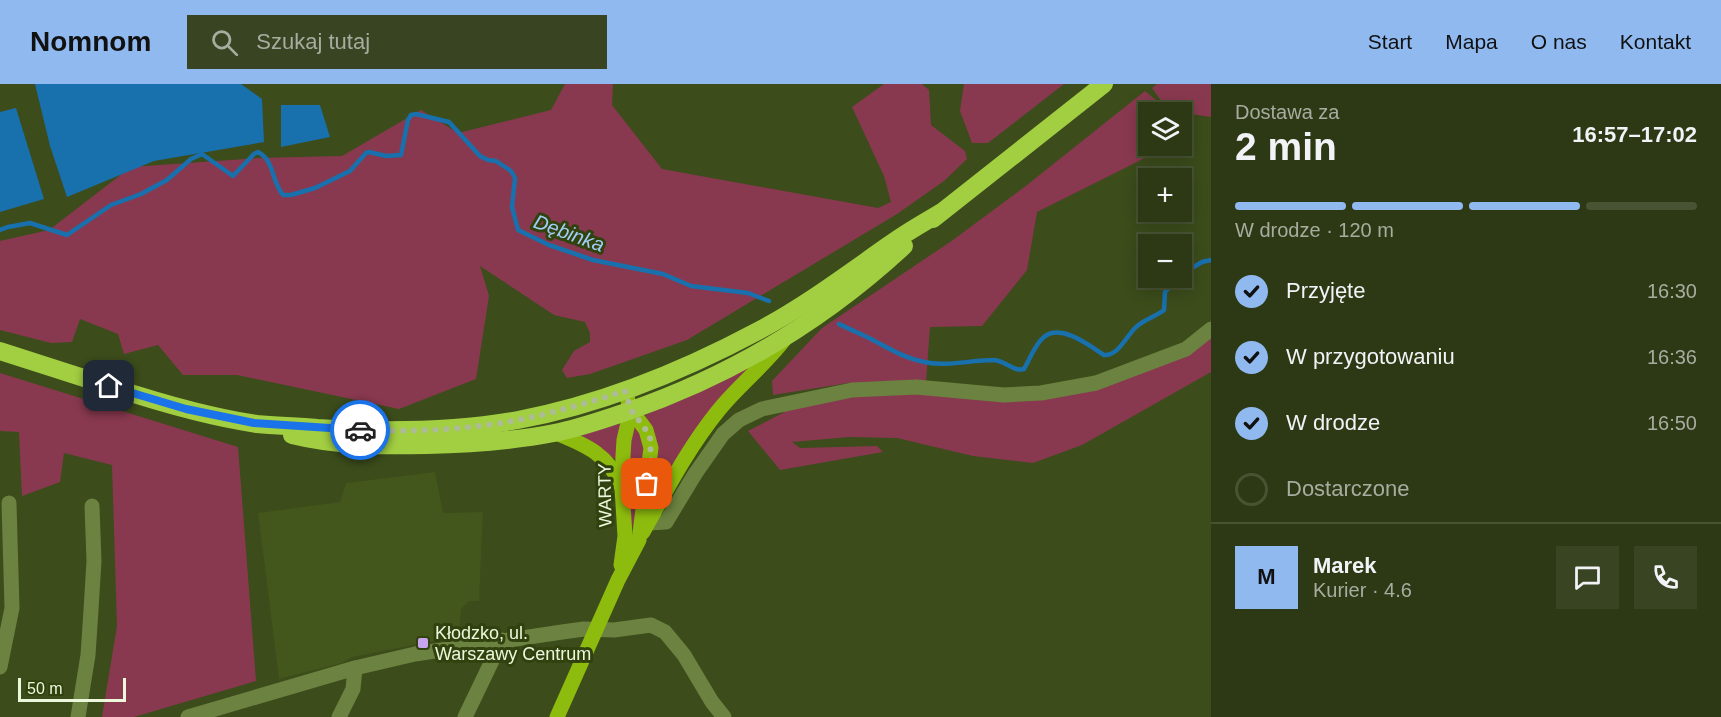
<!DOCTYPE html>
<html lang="pl">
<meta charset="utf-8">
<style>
:root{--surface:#2d3914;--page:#394422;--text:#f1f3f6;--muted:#a7aca0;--line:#485334;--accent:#90b9f0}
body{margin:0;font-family:Arial,sans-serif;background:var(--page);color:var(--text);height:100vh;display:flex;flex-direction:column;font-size:22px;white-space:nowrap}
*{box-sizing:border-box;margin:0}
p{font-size:20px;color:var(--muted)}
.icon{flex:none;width:33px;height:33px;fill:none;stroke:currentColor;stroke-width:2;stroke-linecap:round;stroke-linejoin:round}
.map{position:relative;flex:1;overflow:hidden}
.drawer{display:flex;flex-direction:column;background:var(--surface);width:510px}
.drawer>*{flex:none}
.fabs{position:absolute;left:1138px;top:18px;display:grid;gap:12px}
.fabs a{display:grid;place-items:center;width:54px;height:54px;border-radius:0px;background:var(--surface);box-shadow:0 3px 15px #0003,0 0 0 2px var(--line);font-size:30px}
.scale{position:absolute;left:18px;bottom:15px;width:108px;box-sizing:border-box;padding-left:6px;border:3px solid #ecf7dc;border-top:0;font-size:16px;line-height:21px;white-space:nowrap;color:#ecf7dc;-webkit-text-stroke:4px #32420f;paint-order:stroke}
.pin{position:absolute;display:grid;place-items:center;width:51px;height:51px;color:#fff;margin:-26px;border-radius:12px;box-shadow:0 3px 9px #0006}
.courier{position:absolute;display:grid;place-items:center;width:60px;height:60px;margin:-30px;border:4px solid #1a73e8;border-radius:50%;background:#fff;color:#222;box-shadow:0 2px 8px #0007}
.overview em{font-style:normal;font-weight:700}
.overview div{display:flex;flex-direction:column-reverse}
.overview{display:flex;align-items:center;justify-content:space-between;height:102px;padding:0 24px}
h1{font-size:39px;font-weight:700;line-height:45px}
.bar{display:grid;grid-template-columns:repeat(4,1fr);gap:9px 6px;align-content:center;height:72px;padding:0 24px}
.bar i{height:8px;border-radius:4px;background:var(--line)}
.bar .selected{background:var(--accent)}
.bar p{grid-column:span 4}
.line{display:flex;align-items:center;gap:15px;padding:0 24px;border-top:2px solid var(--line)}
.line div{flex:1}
.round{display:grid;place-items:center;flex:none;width:63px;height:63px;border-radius:0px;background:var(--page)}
ol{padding:0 24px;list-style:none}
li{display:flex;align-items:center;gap:18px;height:66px}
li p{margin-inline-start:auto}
li .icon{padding:6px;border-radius:50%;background:var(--accent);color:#111;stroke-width:4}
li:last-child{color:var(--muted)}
li i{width:33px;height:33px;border:3px solid var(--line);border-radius:50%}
header{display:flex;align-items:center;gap:36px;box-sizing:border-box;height:84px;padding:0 30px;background:var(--accent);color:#111}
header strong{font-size:28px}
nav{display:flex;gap:33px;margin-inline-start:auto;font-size:21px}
.search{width:420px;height:54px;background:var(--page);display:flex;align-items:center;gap:15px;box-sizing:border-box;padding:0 21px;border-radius:0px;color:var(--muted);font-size:22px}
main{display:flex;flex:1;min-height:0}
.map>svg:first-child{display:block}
</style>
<header>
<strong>Nomnom</strong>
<div class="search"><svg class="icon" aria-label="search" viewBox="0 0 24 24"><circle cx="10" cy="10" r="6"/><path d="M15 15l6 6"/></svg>Szukaj tutaj</div>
<nav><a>Start</a><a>Mapa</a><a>O nas</a><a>Kontakt</a></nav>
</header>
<main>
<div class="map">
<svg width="1211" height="633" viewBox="0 0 1211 633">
<rect width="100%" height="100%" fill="#3c4c1b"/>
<path fill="#43561c" d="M435 388 443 429 483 428 479 517H469L461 525 459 552 352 573 342 579 279 595 258 429 340 418 346 399Z"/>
<g fill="#89394f">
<path d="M565 0H613L612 21 662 85 878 124 891 118 884 92 852 23 884 0H922L929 6 931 41 965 67 967 75 944 97 897 130 687 256 590 290 567 294 562 286 574 267 590 258V249L585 238 554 231 480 182 489 212 476 295 399 325 237 291H183L158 261 124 270 118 250 80 235 72 258 51 259 0 246V157L49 146 131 83 258 74 342 72 421 26 458 49 551 26Z"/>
<path d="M964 0H1064L988 59H972L960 27Z"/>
<path d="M1157 0H1211V33L1171 27 1172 28H1149V62H1166L1137 78 1037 128 1027 186 982 242 930 243 926 298 848 299 773 311 772 297 822 244 953 156 1027 101 1145 7 1167 25 1152 4Z"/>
<path d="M1211 253V288L1082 361 1033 379 973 372 897 354 849 353 792 358 800 364 877 362 883 368 780 386 748 347 794 323 852 313 917 310 1044 316Z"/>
<path d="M761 277 647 436 657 375V358L645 331Z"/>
<path d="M0 289 238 363 256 597 134 633H102L117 542 112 381 64 369 60 398 22 412 19 348 0 347Z"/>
<path d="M622 339 616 375 612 374 582 353 583 350Z"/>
<path d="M633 342 639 345 646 371 636 430 630 452 627 379Z"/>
</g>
<g fill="#1870ad">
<path d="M35 0H241L262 15 264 58 154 77 67 113 50 62Z"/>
<path d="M281 21H320L330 53 281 63Z"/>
<path d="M16 24 44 115 0 128V28Z"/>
</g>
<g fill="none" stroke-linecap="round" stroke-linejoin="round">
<g stroke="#1870ad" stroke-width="4.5">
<path d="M0 146 8 143 30 139 67 151 111 121 141 110 167 96 191 75 202 70 233 92 254 70 258 68C275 77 271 97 283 111H291L315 104 350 87 366 69 369 68 386 72 401 71 408 36 411 31 416 30 449 38 480 72 488 76 496 77 511 87 515 94 512 123 518 146 549 161 593 176 663 190 691 202 748 209 769 217"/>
<path d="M1182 190 1202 178 1211 176"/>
<path d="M839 240C849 245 859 249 869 254 887 263 903 274 924 278 947 283 971 276 994 276 1006 277 1013 288 1024 285 1030 275 1035 260 1044 253 1061 239 1090 262 1104 271 1118 272 1126 253 1135 244 1144 235 1155 233 1164 226L1165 208 1179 194"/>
</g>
<g stroke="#6b8240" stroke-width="15">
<path d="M648 439 666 438 695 390 723 350 739 336 762 325 852 306 916 303 1004 311 1041 309 1096 299 1186 265 1211 245"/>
<path d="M0 583 12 524 9 419"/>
<path d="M78 633 88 571 91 526 94 477 92 422"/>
<path d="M188 633 355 584 415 570 562 548 584 545 614 546 651 541 665 548 684 571 712 618 724 633"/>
<path d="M339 633 353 605 355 584"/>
<path d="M465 633 502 556"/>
</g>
<g stroke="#8ebc0e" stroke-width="15">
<path d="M556 349C586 361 609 371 621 402"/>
<path d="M643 448C666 407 688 364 718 327 738 302 764 282 784 256"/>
<path d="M621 481 625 452 622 404 623 372 624 356 631 326"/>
<path d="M557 633 618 496 639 456 651 364 646 346 631 326 625 307"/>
</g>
<g stroke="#a2ce42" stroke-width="18">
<path d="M933 135 1104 0"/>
<path d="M0 267C38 279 77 292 115 304 161 319 209 333 257 340 277 342 297 342 317 344 384 348 452 348 518 336 603 320 683 287 758 247 805 222 846 191 889 161 905 149 923 139 940 129"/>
<path d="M292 351C336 362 382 362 427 361 470 360 513 357 554 349 580 344 604 335 629 327 733 291 823 237 904 162"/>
</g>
</g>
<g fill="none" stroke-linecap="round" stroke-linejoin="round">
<path stroke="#aebb98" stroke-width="6" stroke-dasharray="0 10.8" d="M360 346C412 348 466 346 518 336 554 329 590 318 625 307L631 326 646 346 650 354 651 375 647 400"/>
<path stroke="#1a73e8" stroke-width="8" d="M109 302 186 325 254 339 360 346"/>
</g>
<rect fill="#c8a6ef" stroke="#32420f" stroke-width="2" x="417" y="553" width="12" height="12" rx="3"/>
<g text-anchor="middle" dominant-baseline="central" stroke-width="6" stroke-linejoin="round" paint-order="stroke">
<g font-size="18" fill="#ecf7dc" stroke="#32420f">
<text transform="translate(605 411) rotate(-91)">WARTY</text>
</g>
<g font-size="18" fill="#ecf7dc" stroke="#32420f" text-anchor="start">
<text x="435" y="549">Kłodzko, ul.<tspan x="435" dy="21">Warszawy Centrum</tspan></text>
</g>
<g font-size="20" font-style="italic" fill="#a0cdf5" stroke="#32420f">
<text transform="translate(569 149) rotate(20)">Dębinka</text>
</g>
</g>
</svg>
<div class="fabs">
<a><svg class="icon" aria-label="layers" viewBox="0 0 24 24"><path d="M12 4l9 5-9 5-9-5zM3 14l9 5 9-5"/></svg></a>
<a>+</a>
<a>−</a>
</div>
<div class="scale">50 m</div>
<div class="pin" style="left:647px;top:400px;background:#ea580c"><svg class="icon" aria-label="bag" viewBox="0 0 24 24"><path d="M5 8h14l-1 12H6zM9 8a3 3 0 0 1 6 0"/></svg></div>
<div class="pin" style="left:109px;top:302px;background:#1f2937"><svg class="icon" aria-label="home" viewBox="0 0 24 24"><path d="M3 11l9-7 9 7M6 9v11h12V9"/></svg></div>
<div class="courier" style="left:360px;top:346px"><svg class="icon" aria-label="car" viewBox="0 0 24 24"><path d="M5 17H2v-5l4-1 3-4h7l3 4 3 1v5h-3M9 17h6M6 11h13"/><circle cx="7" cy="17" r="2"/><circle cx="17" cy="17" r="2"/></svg></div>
</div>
<section class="drawer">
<div class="overview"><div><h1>2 min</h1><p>Dostawa za</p></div><em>16:57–17:02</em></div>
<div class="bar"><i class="selected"></i><i class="selected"></i><i class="selected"></i><i></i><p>W drodze · 120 m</p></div>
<ol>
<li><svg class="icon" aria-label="check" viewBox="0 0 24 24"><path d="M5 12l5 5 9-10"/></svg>Przyjęte<p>16:30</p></li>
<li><svg class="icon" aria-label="check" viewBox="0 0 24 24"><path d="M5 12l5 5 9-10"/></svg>W przygotowaniu<p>16:36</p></li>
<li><svg class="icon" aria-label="check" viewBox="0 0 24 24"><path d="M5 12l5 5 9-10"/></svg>W drodze<p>16:50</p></li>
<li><i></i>Dostarczone</li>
</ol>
<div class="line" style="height:108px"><b class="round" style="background:var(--accent);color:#111">M</b><div><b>Marek</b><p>Kurier · 4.6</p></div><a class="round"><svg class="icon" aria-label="chat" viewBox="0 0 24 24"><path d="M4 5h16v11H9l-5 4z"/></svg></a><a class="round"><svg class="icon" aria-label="phone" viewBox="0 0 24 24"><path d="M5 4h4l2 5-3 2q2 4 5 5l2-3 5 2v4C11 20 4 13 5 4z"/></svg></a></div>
</section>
</main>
